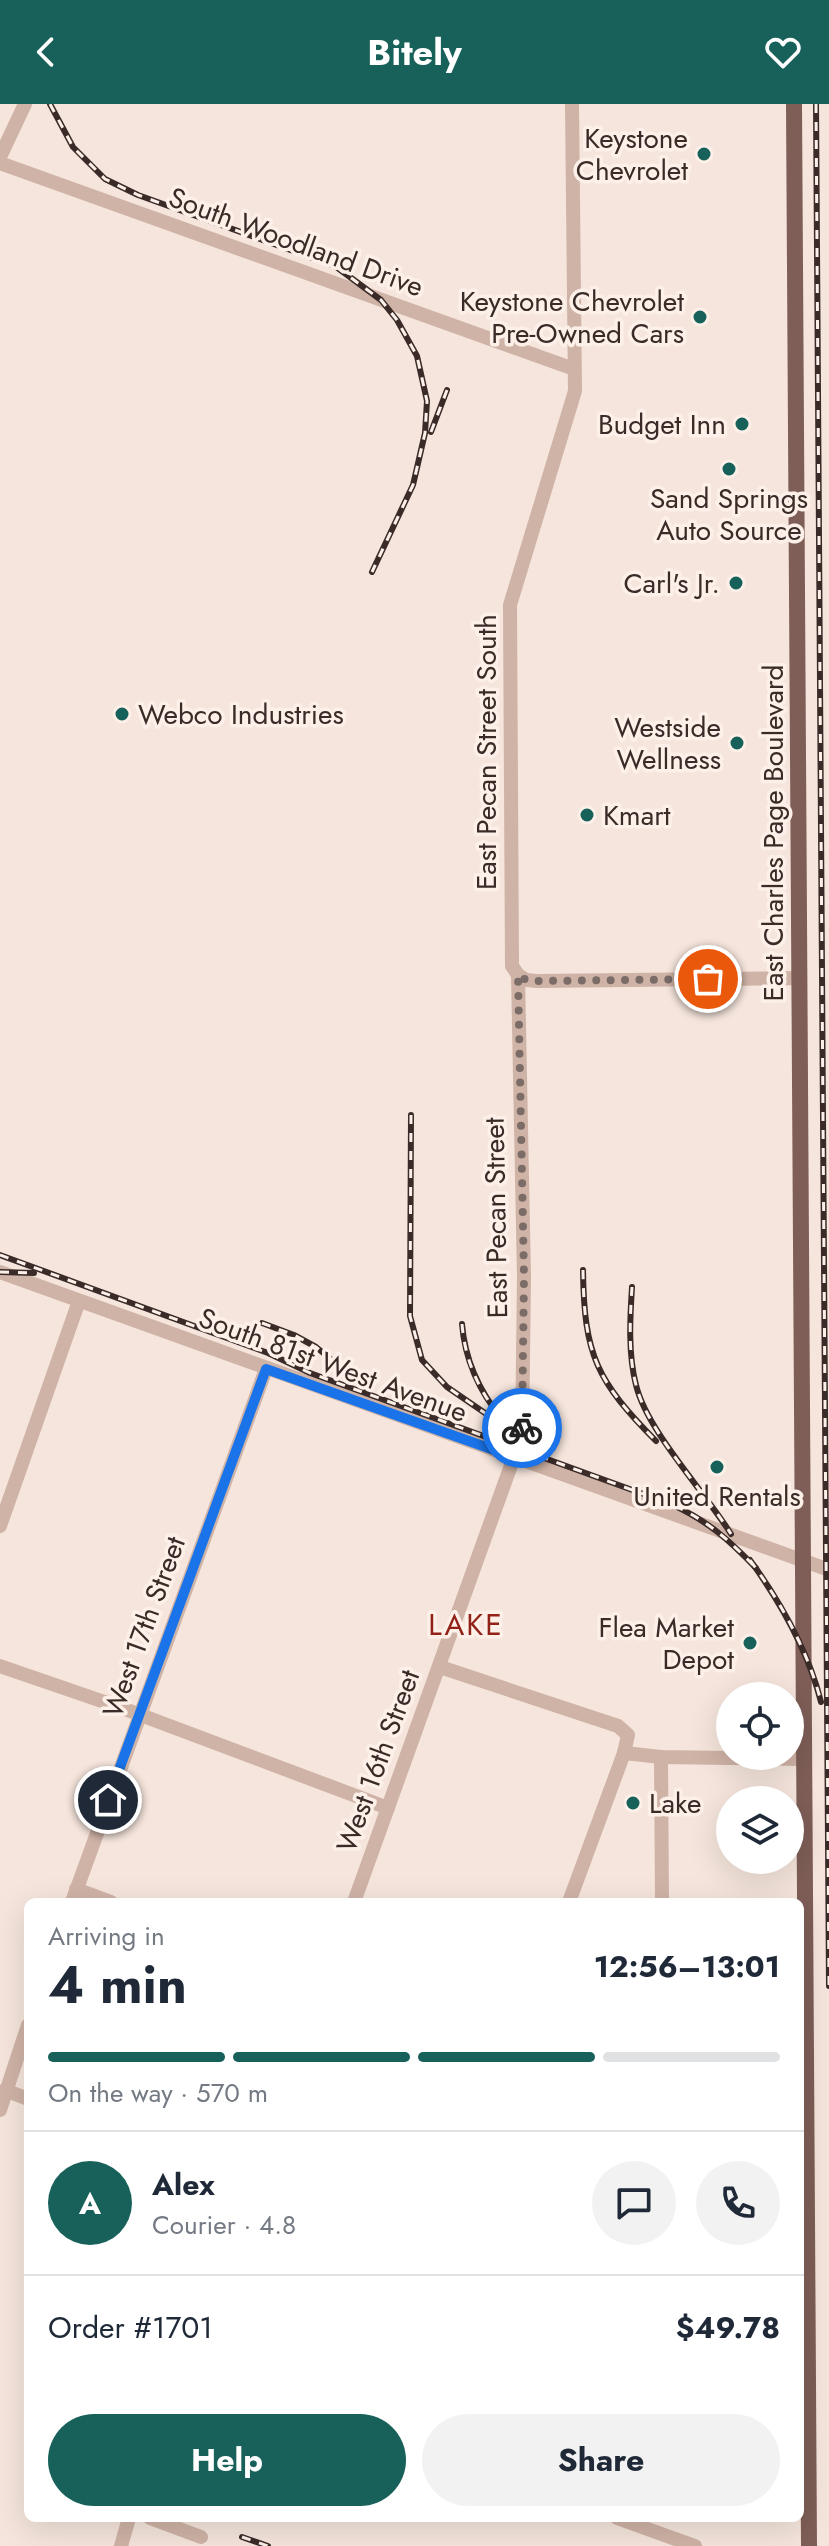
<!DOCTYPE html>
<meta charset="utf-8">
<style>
:root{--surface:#fff;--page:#f2f2f3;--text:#1f2937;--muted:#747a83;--line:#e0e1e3;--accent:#18615a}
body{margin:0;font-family:Jost,sans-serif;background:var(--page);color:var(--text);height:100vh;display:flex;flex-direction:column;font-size:30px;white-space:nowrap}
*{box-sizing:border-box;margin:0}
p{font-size:26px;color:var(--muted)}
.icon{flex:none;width:44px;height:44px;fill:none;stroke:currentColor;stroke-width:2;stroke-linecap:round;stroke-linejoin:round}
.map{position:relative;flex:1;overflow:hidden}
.drawer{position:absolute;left:24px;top:1794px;width:780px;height:624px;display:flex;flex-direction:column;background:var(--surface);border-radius:12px;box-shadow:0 8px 32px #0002}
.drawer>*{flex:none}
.buttons{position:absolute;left:716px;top:1578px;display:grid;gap:16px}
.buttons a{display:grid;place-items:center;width:88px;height:88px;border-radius:50%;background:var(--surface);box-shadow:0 8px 32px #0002;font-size:40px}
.pin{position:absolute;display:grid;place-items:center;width:68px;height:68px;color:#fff;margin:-34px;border:4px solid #fff;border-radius:50%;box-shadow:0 2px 8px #0007}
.courier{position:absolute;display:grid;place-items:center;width:80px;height:80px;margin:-40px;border:6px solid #1a73e8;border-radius:50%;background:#fff;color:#222;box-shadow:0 2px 10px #0007}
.overview em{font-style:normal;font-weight:700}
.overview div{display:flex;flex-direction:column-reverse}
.overview{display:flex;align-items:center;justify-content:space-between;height:136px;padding:0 24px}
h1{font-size:52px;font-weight:700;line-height:60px}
.bar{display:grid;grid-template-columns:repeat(4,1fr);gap:12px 8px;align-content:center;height:96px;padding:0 24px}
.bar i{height:10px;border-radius:6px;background:var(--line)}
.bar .on{background:var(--accent)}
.bar p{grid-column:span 4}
.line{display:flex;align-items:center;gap:20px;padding:0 24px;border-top:2px solid var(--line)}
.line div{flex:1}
.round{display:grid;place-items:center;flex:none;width:84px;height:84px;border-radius:42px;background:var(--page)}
.primary-button{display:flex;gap:16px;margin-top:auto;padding:16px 24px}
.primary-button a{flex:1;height:92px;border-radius:48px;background:var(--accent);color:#fff;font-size:32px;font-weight:700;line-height:92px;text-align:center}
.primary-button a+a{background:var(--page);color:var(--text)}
header{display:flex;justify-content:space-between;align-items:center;height:104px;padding:0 24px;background:var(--accent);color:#fff;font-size:36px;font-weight:700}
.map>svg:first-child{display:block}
</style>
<header><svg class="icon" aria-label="back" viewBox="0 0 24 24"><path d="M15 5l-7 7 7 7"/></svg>Bitely<svg class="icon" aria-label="heart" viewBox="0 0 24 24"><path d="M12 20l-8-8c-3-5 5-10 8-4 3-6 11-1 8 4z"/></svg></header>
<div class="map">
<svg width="829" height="2442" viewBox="0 0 829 2442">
<rect width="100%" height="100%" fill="#f5e5dc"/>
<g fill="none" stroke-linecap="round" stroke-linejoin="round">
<g stroke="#cfb3a6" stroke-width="14">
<path d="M0 53 25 0"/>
<path d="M0 59 574 265"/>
<path d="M518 871 512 862 510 501 575 287 572 0"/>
<path d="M518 871 526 876 537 877 800 874"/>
<path d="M0 1168 829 1466"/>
<path d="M0 1422 79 1197"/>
<path d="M0 1562 122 1604 388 1704"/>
<path d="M440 1563 618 1622 628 1631 624 1649 569 1798"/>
<path d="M624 1649 661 1653 805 1655"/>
<path d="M661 1653 662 1798"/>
<path d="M76 1785 111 1798"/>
<path d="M72 1798 266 1265"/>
<path d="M354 1798 514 1353 520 1346 522 1335 524 1173 518 871"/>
<path d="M5 1986 28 1995"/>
<path d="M0 2006 28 1921"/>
<path d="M150 2414 201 2433"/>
<path d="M617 2414 695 2442"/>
<path d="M121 2442 129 2414"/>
</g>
<path stroke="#7e5e57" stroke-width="16" d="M794 0 809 2442"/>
<g stroke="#3a2b28" stroke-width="6">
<g id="rail">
<path d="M50 0 73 43 105 75 138 91 335 162 381 196 397 216 417 252 427 297 425 329 413 381 372 468"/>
<path d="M816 0 829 1882"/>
<path d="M431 328 447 286"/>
<path d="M411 1011 410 1212 422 1256 447 1283 533 1342"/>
<path d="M0 1151 268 1249 310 1269 671 1400C708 1417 728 1435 756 1464"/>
<path d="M583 1166C584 1252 597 1277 656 1337"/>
<path d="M0 1168 34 1169"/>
<path d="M632 1183C630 1214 628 1250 636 1281 647 1327 705 1388 731 1430"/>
<path d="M262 1219 294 1231 316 1243 365 1283"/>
<path d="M462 1220C465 1257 479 1287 502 1315"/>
<path d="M750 1456C781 1499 808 1546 821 1598"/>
<path d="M242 2433 268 2442"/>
</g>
</g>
<use href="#rail" stroke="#fcf0e9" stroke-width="3" stroke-dasharray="9" stroke-linecap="butt"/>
</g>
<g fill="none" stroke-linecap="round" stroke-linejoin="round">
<path stroke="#7b6c67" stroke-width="8" stroke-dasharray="0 14.4" d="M522 1324 524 1173 518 871 526 876 537 877 708 875"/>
<path stroke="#1a73e8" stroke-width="10" d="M108 1696 266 1265 514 1353 520 1346 522 1324"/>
</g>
<g fill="#18615a" stroke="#fcf0e9" stroke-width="3">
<circle cx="704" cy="50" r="8"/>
<circle cx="700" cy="213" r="8"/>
<circle cx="742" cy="320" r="8"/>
<circle cx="729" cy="365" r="8"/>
<circle cx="736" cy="479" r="8"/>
<circle cx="122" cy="610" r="8"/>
<circle cx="737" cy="639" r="8"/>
<circle cx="587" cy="711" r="8"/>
<circle cx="717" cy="1363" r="8"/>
<circle cx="750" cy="1539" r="8"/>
<circle cx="633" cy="1699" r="8"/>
</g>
<g text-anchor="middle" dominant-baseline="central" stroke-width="7" stroke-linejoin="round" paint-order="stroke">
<g font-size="28" fill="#3a2b28" stroke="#fcf0e9" text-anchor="end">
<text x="688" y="34">Keystone<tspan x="688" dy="32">Chevrolet</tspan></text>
<text x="684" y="197">Keystone Chevrolet<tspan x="684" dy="32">Pre-Owned Cars</tspan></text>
<text x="726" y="320">Budget Inn</text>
<text x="729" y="394" text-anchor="middle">Sand Springs<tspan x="729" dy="32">Auto Source</tspan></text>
<text x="720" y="479">Carl's Jr.</text>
<text x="138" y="610" text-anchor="start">Webco Industries</text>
<text x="721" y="623">Westside<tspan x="721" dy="32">Wellness</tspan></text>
<text x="603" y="711" text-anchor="start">Kmart</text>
<text x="717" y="1392" text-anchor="middle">United Rentals</text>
<text x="734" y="1523">Flea Market<tspan x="734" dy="32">Depot</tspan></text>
<text x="649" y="1699" text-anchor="start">Lake</text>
</g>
<g font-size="28" fill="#3a2b28" stroke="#fcf0e9">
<text transform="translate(296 138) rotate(20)">South Woodland Drive</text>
<text transform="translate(486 648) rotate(-90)">East Pecan Street South</text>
<text transform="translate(773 729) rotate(-90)">East Charles Page Boulevard</text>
<text transform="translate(496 1114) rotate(-91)">East Pecan Street</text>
<text transform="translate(333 1261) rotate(20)">South 81st West Avenue</text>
<text transform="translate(144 1523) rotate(-70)">West 17th Street</text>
<text transform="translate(378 1657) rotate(-70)">West 16th Street</text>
</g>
<g font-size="30" letter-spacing="2" fill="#922218" stroke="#fcf0e9">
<text x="466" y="1520">LAKE</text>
</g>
</g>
</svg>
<div class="buttons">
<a><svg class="icon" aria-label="locate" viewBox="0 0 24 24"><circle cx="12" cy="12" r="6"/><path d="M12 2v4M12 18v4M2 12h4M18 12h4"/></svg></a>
<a><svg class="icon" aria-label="layers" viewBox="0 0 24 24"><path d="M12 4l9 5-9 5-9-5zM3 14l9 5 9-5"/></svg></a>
</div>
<div class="pin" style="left:708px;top:875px;background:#ea580c"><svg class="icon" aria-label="bag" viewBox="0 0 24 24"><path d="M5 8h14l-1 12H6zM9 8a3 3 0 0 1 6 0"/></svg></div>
<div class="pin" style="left:108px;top:1696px;background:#1f2937"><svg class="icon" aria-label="home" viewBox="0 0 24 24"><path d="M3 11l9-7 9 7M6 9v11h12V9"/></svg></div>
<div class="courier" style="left:522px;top:1324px"><svg class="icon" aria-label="bike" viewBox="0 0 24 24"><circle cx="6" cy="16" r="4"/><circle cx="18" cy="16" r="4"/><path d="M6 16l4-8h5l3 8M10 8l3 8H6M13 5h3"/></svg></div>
<section class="drawer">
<div class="overview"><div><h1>4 min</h1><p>Arriving in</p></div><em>12:56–13:01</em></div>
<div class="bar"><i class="on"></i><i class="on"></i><i class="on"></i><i></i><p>On the way · 570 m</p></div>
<div class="line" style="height:144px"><b class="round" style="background:var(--accent);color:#fff">A</b><div><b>Alex</b><p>Courier · 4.8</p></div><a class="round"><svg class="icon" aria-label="chat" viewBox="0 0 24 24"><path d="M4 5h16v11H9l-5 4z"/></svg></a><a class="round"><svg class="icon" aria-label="phone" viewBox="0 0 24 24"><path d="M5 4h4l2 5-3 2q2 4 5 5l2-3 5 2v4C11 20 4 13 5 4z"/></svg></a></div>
<div class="line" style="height:104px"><div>Order #1701</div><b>$49.78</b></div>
<div class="primary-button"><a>Help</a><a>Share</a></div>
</section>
</div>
